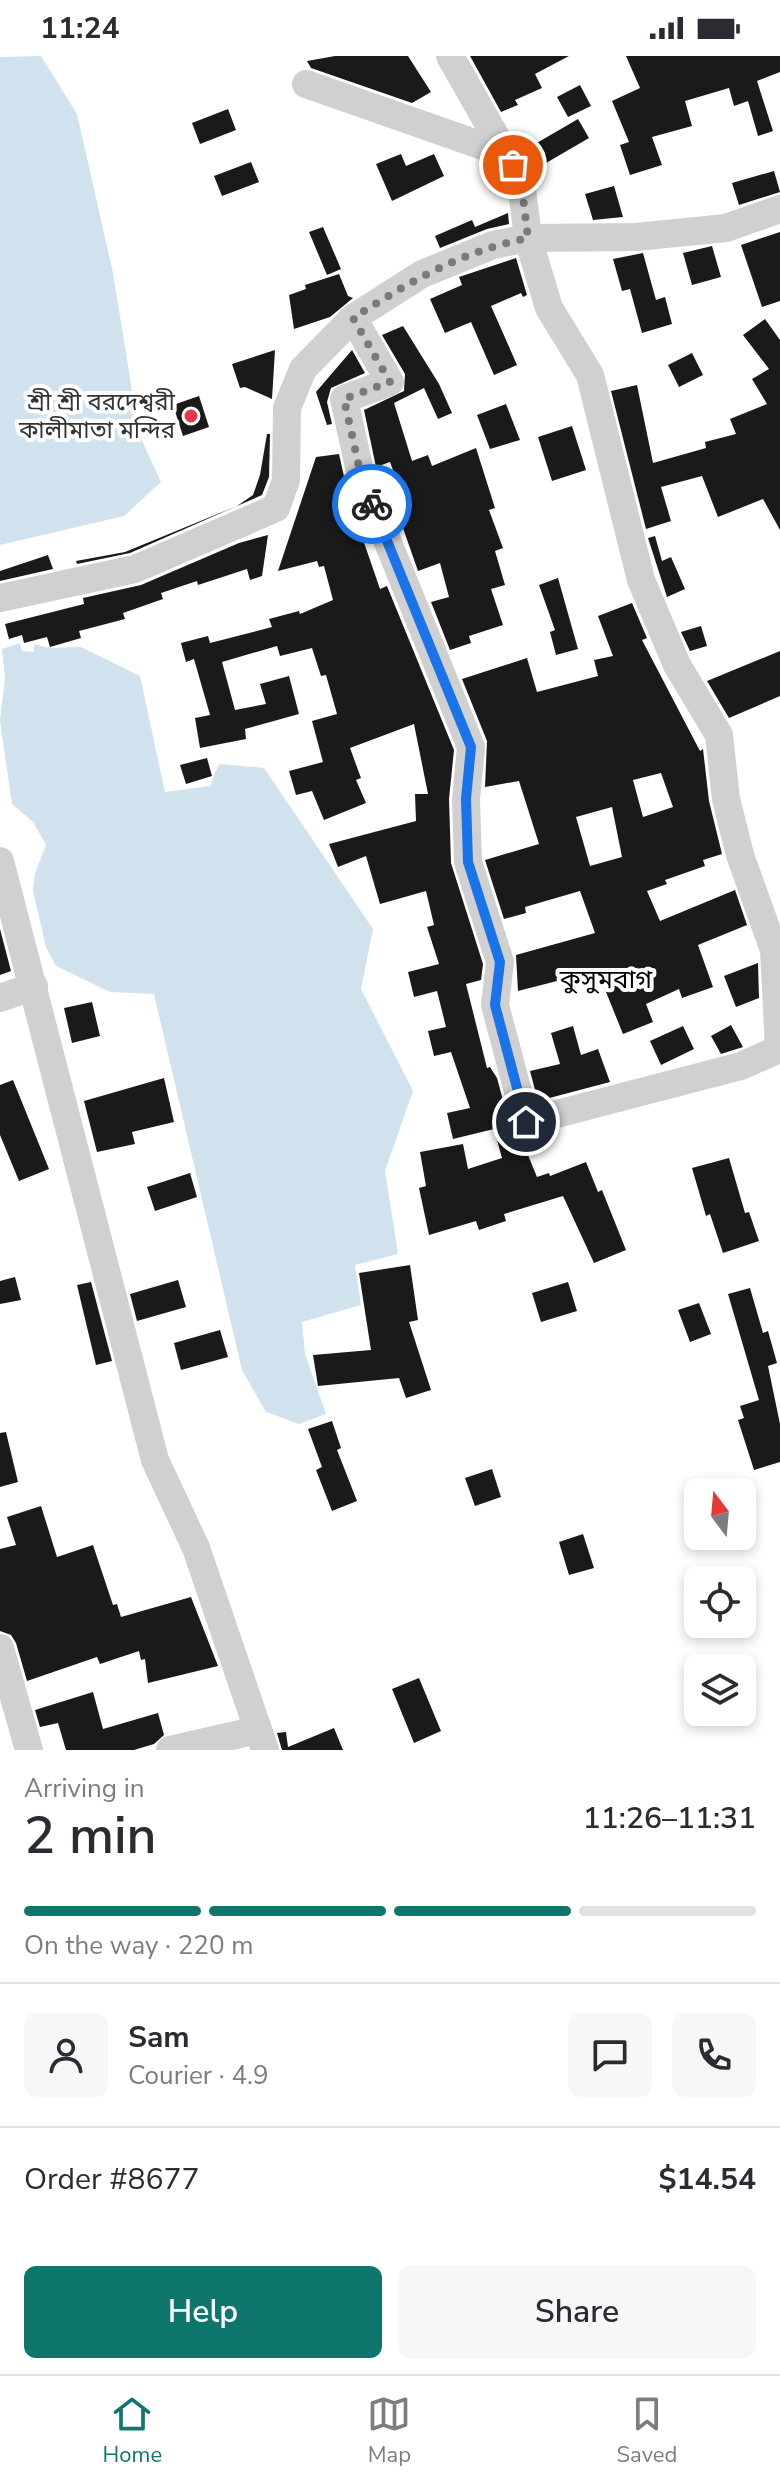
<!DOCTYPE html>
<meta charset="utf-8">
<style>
:root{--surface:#fff;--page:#f7f7f7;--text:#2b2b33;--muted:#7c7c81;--line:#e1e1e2;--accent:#0f766e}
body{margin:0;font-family:"Nunito Sans","Noto Sans Bengali",sans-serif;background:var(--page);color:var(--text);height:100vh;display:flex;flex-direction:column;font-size:30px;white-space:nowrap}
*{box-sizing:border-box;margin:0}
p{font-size:26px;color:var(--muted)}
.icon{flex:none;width:44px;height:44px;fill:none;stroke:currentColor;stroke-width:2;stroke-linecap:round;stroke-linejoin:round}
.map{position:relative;height:1694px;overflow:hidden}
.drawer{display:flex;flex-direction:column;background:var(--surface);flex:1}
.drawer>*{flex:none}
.needle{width:52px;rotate:344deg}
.tools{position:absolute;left:684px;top:1422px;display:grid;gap:16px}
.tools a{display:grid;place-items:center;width:72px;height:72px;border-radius:12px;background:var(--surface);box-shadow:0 4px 12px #0003;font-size:40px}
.pin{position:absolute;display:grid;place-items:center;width:68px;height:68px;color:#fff;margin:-34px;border:4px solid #fff;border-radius:50%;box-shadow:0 2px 8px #0007}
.courier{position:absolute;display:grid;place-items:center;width:80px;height:80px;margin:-40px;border:6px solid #1a73e8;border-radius:50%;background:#fff;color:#222;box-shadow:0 2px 10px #0007}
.headline em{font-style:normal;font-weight:600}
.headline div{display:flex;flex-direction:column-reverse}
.headline{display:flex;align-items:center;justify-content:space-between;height:136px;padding:0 24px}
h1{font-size:52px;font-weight:600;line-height:60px}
.bar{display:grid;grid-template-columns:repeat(4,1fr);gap:12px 8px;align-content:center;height:96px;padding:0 24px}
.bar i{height:10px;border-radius:6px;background:var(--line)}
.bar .selected{background:var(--accent)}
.bar p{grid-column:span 4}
.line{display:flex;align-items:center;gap:20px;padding:0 24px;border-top:2px solid var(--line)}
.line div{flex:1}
.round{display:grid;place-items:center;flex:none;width:84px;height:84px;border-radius:12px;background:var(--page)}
.button{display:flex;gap:16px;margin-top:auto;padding:16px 24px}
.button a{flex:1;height:92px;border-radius:12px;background:var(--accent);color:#fff;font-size:32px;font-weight:600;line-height:92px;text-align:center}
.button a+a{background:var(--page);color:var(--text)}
.status{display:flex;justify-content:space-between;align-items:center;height:56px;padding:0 40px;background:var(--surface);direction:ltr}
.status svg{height:22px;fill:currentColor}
.tab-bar{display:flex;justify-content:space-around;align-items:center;height:112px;border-top:2px solid var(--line);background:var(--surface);font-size:22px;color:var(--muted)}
.tab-bar a{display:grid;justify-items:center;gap:4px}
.tab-bar .selected{color:var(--accent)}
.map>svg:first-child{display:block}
</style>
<div class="status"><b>11:24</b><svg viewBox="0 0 49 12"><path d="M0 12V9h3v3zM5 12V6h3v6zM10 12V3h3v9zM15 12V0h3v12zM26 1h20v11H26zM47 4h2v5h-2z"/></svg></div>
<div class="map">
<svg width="780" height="1694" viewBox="0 0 780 1694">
<rect width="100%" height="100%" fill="#fff"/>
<g fill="#cfe2ee">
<path d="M41 0 77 58 113 217 139 378 161 426 124 460 0 489V1Z"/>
<path d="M20 587 22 595 34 596V588L49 592 81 591 140 620 165 736 210 730 219 708 264 712 373 873 361 933 413 1035 385 1115 398 1198 355 1209 361 1249 302 1266 305 1298 326 1358 299 1368 266 1356 242 1314 154 938 110 936 56 910 46 891 33 835 35 817 46 789 33 766 12 748 0 665 5 622 2 593Z"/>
</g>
<g fill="#1a1a1a" fill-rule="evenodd">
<path d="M335 0H408L431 36 412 47 311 12 307 5Z"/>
<path d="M470 0H569L535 18 542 32 515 44 518 49 501 56Z"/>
<path d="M626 0H780V16L757 25 773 75 758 80 748 45 734 50 729 32 685 45 692 70 652 81 662 109 630 119 620 89 629 86 612 45 640 32Z"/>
<path d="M580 29 591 50 568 61 557 41Z"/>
<path d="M228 53 236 74 200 88 192 67Z"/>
<path d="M578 63 589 82 534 114 523 95Z"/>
<path d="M401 98 406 110 434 98 444 120 392 145 376 108Z"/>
<path d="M251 106 259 126 222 140 214 120Z"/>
<path d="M774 115 780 136 739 149 732 127Z"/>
<path d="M614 130 623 161 593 164 585 138Z"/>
<path d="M508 157 509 168 487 173 440 192 435 180 472 164 475 171Z"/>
<path d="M323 171 341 213 327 219 309 176Z"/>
<path d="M780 176V245L762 251 741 189Z"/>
<path d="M712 190 721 221 692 229 683 197Z"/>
<path d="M643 197 656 244 665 241 672 268 642 277 630 233 622 235 613 203Z"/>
<path d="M516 202 527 239 523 241 521 237 491 250 517 309 494 319 471 266 445 277 430 243 462 229 459 221Z"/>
<path d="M339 218 348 240 353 242 330 261 294 273 289 239 306 233 305 229Z"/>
<path d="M765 263 780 284V474L763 443 718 461 702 420 661 431 671 465 646 473 611 335 637 329 653 407 706 392 705 386 736 378 730 363 767 348 752 323 769 313 743 279Z"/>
<path d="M403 270 439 328 452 357 438 363 424 332 394 347 412 405 428 399 432 410 476 392 495 452 489 454 503 492 495 495 505 529 491 533 503 569 469 580 471 587 450 594 431 546 449 541 440 507 418 515 397 455 407 452 390 406 376 411 364 354 404 335 405 318 382 279Z"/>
<path d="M275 294 272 343 245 331 240 332 232 308Z"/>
<path d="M352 294 365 317 331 332 327 346 332 368 327 369 316 336Z"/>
<path d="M692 297 703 319 679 331 668 309Z"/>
<path d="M199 340 209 371 183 380 173 349Z"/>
<path d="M506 348 520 384 490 393 477 359Z"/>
<path d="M572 370 586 414 552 425 538 381Z"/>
<path d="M267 378H270L269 421 262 439 130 497 77 508 76 505 125 496 237 450 253 439 260 419Z"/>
<path d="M339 398 349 443 380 533 387 530 454 694 449 743 451 807 483 908 481 924 466 928 487 1012 490 1011 497 1022 510 1070 521 1082 537 1121 549 1117 550 1120 586 1106 598 1136 602 1134 626 1194 594 1207 563 1140 504 1158 506 1165 479 1174 476 1165 429 1179 419 1132 426 1130 420 1096 463 1088 468 1113 502 1102 494 1073 453 1083 447 1057 470 1052 451 996 434 1000 428 975 446 971 437 935 414 941 408 916 439 908 427 871 434 869 426 835 380 848 366 800 338 811 329 788 416 765 415 738H428L414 668 350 692 361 722 356 724 366 747 324 764 312 735 296 739 289 715 323 706 312 665 337 658 326 619 321 620 312 592 280 600 277 590 222 606 235 654 266 648 260 628 289 620 299 658 245 673 246 683 200 692 195 662 210 659 194 603 186 606 181 587 208 580 210 587 272 571 269 563 299 555 300 558 333 544 324 510 319 511 317 505 278 515 316 401Z"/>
<path d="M268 479 262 520 250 524 247 513 198 529 197 525 161 537 163 543 123 557 125 563 79 575 81 582 50 591 47 581 24 587 22 579 9 583 5 568 84 548 83 542 141 529 239 487Z"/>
<path d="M655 480 662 505 671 501 685 533 667 541 648 482Z"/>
<path d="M48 499 53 513 0 525V515Z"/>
<path d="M558 522 578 593 556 599 550 576 555 574 539 529Z"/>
<path d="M632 547 647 582 642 584 700 695 703 693 709 745 722 798 703 804 705 810 665 824 667 828 647 835 660 865 735 834 747 869 698 889 713 931 682 942 679 933 646 948 653 966 623 978 604 931 597 933 592 916 518 935 516 899 595 877 580 835 525 851 526 857 504 863 485 804 539 788 519 725 485 731 487 685 462 623 527 602 537 636 598 620 594 604 613 600 598 560ZM661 717 673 751 643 761 633 724ZM612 751 622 801 590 810 576 761Z"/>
<path d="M701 570 707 590 690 595 681 576Z"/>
<path d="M780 595V640L729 662 707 625Z"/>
<path d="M207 702 212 720 186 728 180 709Z"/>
<path d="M0 873 11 915 0 919Z"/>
<path d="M758 907 759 942 736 951 724 920Z"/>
<path d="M92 946 100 980 72 987 64 952Z"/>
<path d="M731 969 743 991 721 998 711 980Z"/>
<path d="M573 970 581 999 598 993 610 1026 538 1045 530 1015 560 1008 551 977Z"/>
<path d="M683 970 694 993 661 1009 650 985Z"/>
<path d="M164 1022 174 1066 132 1076 135 1088 97 1096 84 1045Z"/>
<path d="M13 1024 49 1113 19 1125 0 1079V1029Z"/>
<path d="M729 1102 745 1157 749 1156 759 1185 723 1197 710 1158 706 1160 692 1112Z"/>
<path d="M190 1117 197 1141 155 1155 147 1131Z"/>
<path d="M410 1209 418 1264 409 1266 431 1334 406 1342 399 1322 318 1330 313 1299 371 1294 359 1217Z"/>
<path d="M15 1221 21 1244 0 1248V1225Z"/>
<path d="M178 1224 186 1251 137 1265 130 1238Z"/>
<path d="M91 1226 112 1305 96 1309 77 1229Z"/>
<path d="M568 1226 577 1255 541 1266 532 1237Z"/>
<path d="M750 1232 763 1277 768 1275 777 1307 768 1310 780 1368V1406L754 1414 738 1364 744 1362 740 1350 759 1344 728 1238Z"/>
<path d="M699 1247 711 1278 690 1286 678 1254Z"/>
<path d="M220 1274 228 1301 181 1314 174 1287Z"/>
<path d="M332 1365 341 1392 337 1394 357 1445 332 1455 316 1414 322 1411 308 1373Z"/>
<path d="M6 1376 18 1426 0 1431V1377Z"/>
<path d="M492 1413 501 1441 475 1450 465 1422Z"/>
<path d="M41 1450 57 1501 93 1489 113 1549 117 1548 121 1561 191 1541 218 1610 148 1627 145 1603 141 1604 139 1595 100 1608 97 1601 27 1625 16 1587 11 1579 0 1575V1493L16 1489 7 1461Z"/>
<path d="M583 1478 594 1512 569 1519 559 1486Z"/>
<path d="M419 1622 441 1675 414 1687 392 1633Z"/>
<path d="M93 1636 103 1673 158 1657 164 1679 154 1688 134 1694H66L58 1667 40 1671 35 1654Z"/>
<path d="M334 1672 343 1694H282L277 1677 286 1676 288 1691Z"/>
</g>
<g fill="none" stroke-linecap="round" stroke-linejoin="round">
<g stroke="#d0d0d0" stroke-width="28">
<path d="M306 28 483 90 504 92"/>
<path d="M353 262 390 326 344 343 361 420 471 691 466 743 468 806 500 906 495 949 526 1066 741 1010 779 993 774 894 740 799 726 743 719 679 677 609 641 524 590 319 549 252 528 182 521 125 450 0"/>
<path d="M0 542 135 513 276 452 286 424 287 352 303 313 353 262 422 218 493 189 528 182 636 181 726 172 780 153"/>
<path d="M0 805 155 1404 196 1492 265 1694"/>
<path d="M0 942 34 930"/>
<path d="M0 1592 29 1694"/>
<path d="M170 1694 258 1674"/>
</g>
</g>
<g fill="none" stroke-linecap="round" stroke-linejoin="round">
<path stroke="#7a7a7a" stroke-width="8" stroke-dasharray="0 14.4" d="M372 448 361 420 344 343 390 326 353 262C411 225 460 196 528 182L521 125 513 109"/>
<path stroke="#1a73e8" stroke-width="10" d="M372 448 471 691 466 743 468 806 500 906 495 949 526 1066"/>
</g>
<circle fill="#e63946" stroke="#fff" stroke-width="3" cx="191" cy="360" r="8"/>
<g text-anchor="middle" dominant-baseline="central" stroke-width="8" stroke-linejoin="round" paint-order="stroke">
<g font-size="24" fill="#333" stroke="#fff" text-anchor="end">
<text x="175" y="346">শ্রী শ্রী বরদেশ্বরী<tspan x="175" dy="28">কালীমাতা মন্দির</tspan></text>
</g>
<g font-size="26" fill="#000" stroke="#fff">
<text x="606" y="923">কুসুমবাগ</text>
</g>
</g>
</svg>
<div class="tools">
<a><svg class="needle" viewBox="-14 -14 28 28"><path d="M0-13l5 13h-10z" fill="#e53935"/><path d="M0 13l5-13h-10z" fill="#7c7c81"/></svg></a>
<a><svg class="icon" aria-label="locate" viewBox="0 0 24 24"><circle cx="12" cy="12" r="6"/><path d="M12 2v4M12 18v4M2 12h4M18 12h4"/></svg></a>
<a><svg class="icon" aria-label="layers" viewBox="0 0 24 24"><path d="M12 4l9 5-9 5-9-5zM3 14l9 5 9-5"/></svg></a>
</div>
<div class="pin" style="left:513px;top:109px;background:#ea580c"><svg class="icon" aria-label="bag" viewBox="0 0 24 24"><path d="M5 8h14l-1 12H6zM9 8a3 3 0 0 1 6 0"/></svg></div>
<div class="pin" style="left:526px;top:1066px;background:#1f2937"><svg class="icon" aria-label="home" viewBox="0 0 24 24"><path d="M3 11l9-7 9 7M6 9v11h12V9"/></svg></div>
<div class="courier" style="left:372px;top:448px"><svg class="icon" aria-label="bike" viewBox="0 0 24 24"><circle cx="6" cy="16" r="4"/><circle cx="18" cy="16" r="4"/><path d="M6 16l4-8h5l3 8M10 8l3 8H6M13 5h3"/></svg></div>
</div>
<section class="drawer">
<div class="headline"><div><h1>2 min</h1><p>Arriving in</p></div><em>11:26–11:31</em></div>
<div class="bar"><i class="selected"></i><i class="selected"></i><i class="selected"></i><i></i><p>On the way · 220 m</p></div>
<div class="line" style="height:144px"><a class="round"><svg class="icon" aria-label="person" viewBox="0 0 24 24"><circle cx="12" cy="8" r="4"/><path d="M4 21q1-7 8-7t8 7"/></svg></a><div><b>Sam</b><p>Courier · 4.9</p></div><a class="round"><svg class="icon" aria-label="chat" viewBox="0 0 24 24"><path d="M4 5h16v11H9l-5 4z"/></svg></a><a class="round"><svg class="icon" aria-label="phone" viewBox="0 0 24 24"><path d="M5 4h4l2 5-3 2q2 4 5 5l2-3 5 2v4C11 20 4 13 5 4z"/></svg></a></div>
<div class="line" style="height:104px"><div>Order #8677</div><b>$14.54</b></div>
<div class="button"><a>Help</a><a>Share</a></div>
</section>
<nav class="tab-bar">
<a class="selected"><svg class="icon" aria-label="home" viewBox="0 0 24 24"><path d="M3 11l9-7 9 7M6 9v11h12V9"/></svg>Home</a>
<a><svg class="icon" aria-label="map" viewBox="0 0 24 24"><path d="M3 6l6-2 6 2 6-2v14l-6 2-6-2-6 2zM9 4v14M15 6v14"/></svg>Map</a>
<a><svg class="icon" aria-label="saved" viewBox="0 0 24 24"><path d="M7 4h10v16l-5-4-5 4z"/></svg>Saved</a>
</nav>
